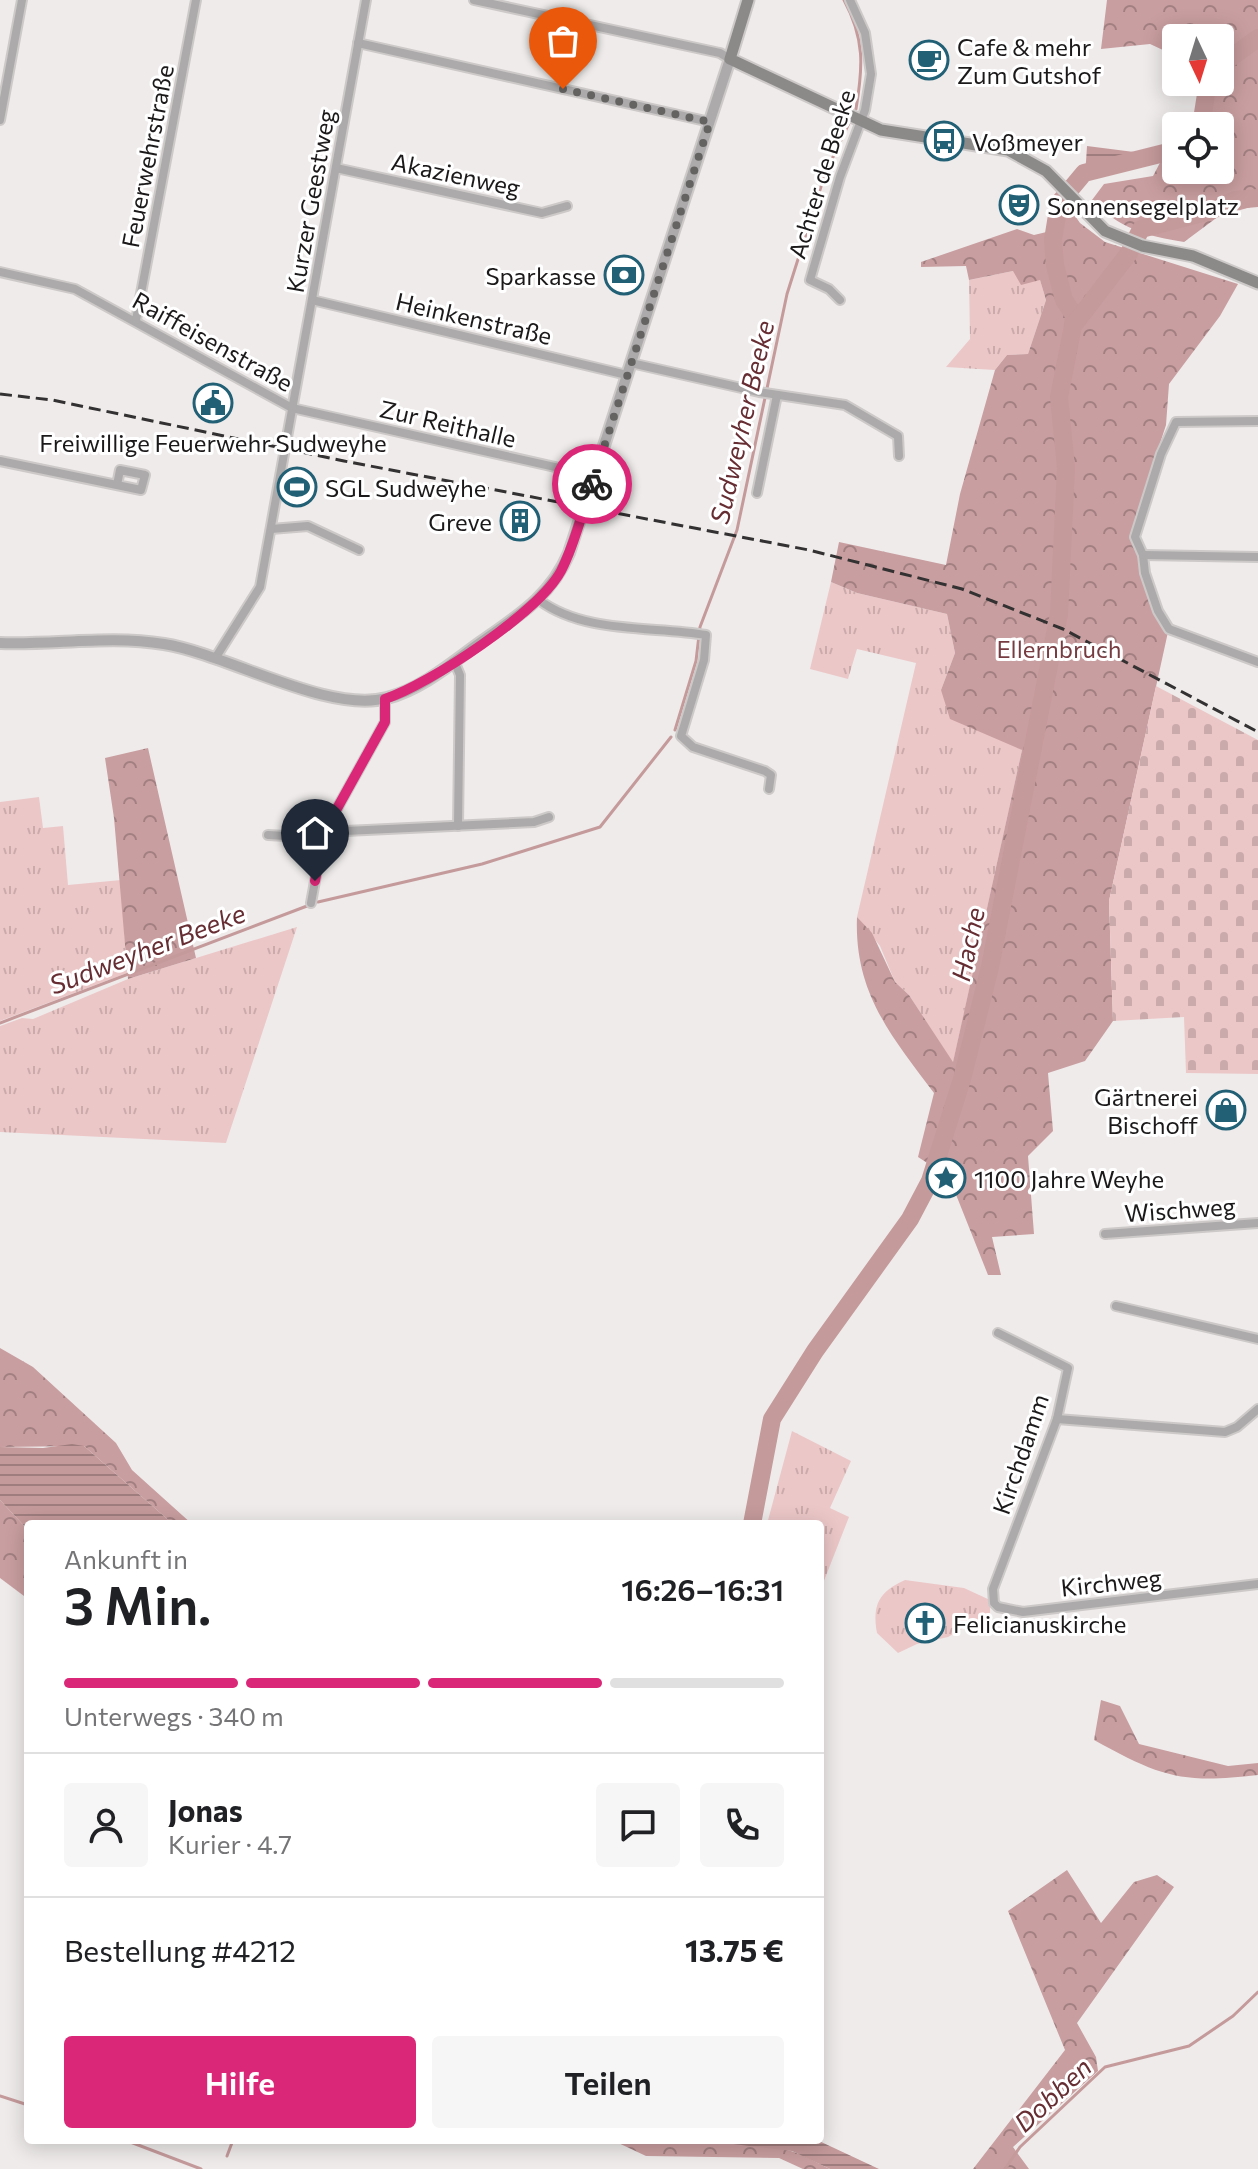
<!DOCTYPE html>
<html lang="de">
<meta charset="utf-8">
<style>
:root{--surface:#fff;--page:#f6f6f6;--text:#202124;--muted:#757577;--line:#e0e0e0;--accent:#db2777}
body{margin:0;font-family:Commissioner,sans-serif;background:var(--page);color:var(--text);height:100vh;display:flex;flex-direction:column;font-size:30px;white-space:nowrap}
*{box-sizing:border-box;margin:0}
p{font-size:26px;color:var(--muted)}
.icon{flex:none;width:44px;height:44px;fill:none;stroke:currentColor;stroke-width:2;stroke-linecap:round;stroke-linejoin:round}
.map{position:relative;flex:1;overflow:hidden}
.panel{position:absolute;left:24px;top:1520px;width:800px;height:624px;display:flex;flex-direction:column;background:var(--surface);border-radius:8px;box-shadow:0 4px 20px #0003}
.panel>*{flex:none}
.needle{width:52px;rotate:176deg}
.controls{position:absolute;left:1162px;top:24px;display:grid;gap:16px}
.controls a{display:grid;place-items:center;width:72px;height:72px;border-radius:8px;background:var(--surface);box-shadow:0 4px 20px #0003;font-size:40px}
.pin{position:absolute;display:grid;place-items:center;width:68px;height:68px;color:#fff;margin:-82px -34px;border-radius:50% 50% 50% 0;rotate:-45deg;box-shadow:0 0 8px #0007}
.pin .icon{rotate:45deg}
.courier{position:absolute;display:grid;place-items:center;width:80px;height:80px;margin:-40px;border:6px solid #db2777;border-radius:50%;background:#fff;color:#222;box-shadow:0 2px 10px #0007}
.overview em{font-style:normal;font-weight:600}
.overview div{display:flex;flex-direction:column-reverse}
.overview{display:flex;align-items:center;justify-content:space-between;height:136px;padding:0 40px}
h1{font-size:52px;font-weight:600;line-height:60px}
.bar{display:grid;grid-template-columns:repeat(4,1fr);gap:12px 8px;align-content:center;height:96px;padding:0 40px}
.bar i{height:10px;border-radius:6px;background:var(--line)}
.bar .selected{background:var(--accent)}
.bar p{grid-column:span 4}
.line{display:flex;align-items:center;gap:20px;padding:0 40px;border-top:2px solid var(--line)}
.line div{flex:1}
.round{display:grid;place-items:center;flex:none;width:84px;height:84px;border-radius:8px;background:var(--page)}
.cta{display:flex;gap:16px;margin-top:auto;padding:16px 40px}
.cta a{flex:1;height:92px;border-radius:8px;background:var(--accent);color:#fff;font-size:32px;font-weight:600;line-height:92px;text-align:center}
.cta a+a{background:var(--page);color:var(--text)}
.map>svg:first-child{display:block}
</style>
<div class="map">
<svg width="1258" height="2169" viewBox="0 0 1258 2169">
<defs>
<pattern id="grass-tufts" width="24" height="20" patternUnits="userSpaceOnUse" patternTransform="scale(2)"><rect width="24" height="20" fill="#ecc7c8"/><path d="M3 7l-1-3M5 7V3M7 7l1-3M15 17l-1-3M17 17v-4M19 17l1-3" fill="none" stroke="#caaaab"/></pattern>
<pattern id="forest-crowns" width="20" height="18" patternUnits="userSpaceOnUse" patternTransform="scale(2)"><rect width="20" height="18" fill="#c99ea0"/><path d="M2 6a3 3 0 1 1 6 0M12 15a3 3 0 1 1 6 0" fill="none" stroke="#a28082"/></pattern>
<pattern id="cemetery-stones" width="16" height="16" patternUnits="userSpaceOnUse" patternTransform="scale(2)"><rect width="16" height="16" fill="#ecc7c8"/><path d="M2 7V4a2 2 0 0 1 4 0v3zM10 15v-3a2 2 0 0 1 4 0v3z" fill="#caaaab"/></pattern>
<pattern id="water-rules" width="6" height="5" patternUnits="userSpaceOnUse" patternTransform="scale(2)"><rect width="6" height="5" fill="#c59a9b"/><path d="M0 2.5h6" fill="none" stroke="#9f7d7e"/></pattern>
</defs>
<rect width="100%" height="100%" fill="#efebeb"/>
<g fill="url(#grass-tufts)">
<path d="M1013 271 1040 280 1046 300 1028 354 1007 355 995 370 946 367 970 339 969 280Z"/>
<path d="M831 582 857 593 947 614 955 653 941 690 1022 750 953 1063 909 995 895 982 880 946 857 917 916 663 857 649 848 679 810 669Z"/>
<path d="M39 797 43 828 63 826 68 885 121 880 127 973 0 1021V802Z"/>
<path d="M297 927 226 1143 0 1132V1026L22 1018 33 1019 128 979Z"/>
<path d="M792 1431 851 1461 830 1508 849 1517 820 1591V1524H767Z"/>
<path d="M905 1580 964 1588 990 1600V1613L948 1637 917 1644 898 1653 877 1633C872 1604 879 1592 905 1580Z"/>
</g>
<g fill="url(#forest-crowns)">
<path d="M1107 0H1258V205L1219 216 1184 242C1145 236 1119 228 1092 200L1104 184 1153 176 1162 159 1176 152V170H1220V126H1204L1207 119 1204 82H1220V38H1176V56L1150 44 1101 49Z"/>
<path d="M1066 203 1080 223 1105 242 1238 284 1220 316 1169 384 1166 425 1133 526 1143 573 1168 632 1109 901 1113 1021 1085 1061 1048 1073 1053 1131 1028 1156 1034 1234 992 1237 1001 1275H988L949 1177 918 1157 934 1093C891 1036 854 992 857 917L872 933 895 982 909 995 953 1062 1022 750 950 719 941 690 955 653 947 614 857 593 831 582 839 542 946 565 960 494 995 370 1007 355 1028 354 1046 300 1040 280 1021 285 1013 271 969 280 966 266 921 267V262L1017 229 1034 235 1059 229Z"/>
<path d="M148 748 196 958 128 979 114 818 105 758Z"/>
<path d="M0 1348 33 1367 116 1443 132 1470 192 1524H173L84 1446 0 1447Z"/>
<path d="M0 1500 28 1530V1599L0 1578Z"/>
<path d="M1101 1700 1120 1706 1139 1744 1228 1766 1258 1763V1775C1182 1784 1161 1777 1094 1740Z"/>
<path d="M1067 1870 1101 1923 1134 1882 1157 1875 1174 1887 1077 2023 1096 2057 1098 2071 1013 2147 1029 2169H973L1065 2050 1008 1911Z"/>
<path d="M612 2140C669 2140 735 2134 791 2151 804 2155 817 2163 830 2169H803L779 2158 646 2156Z"/>
</g>
<path fill="url(#cemetery-stones)" d="M1156 686 1258 740V1074L1186 1073 1184 1017 1113 1021 1109 901Z"/>
<g fill="url(#water-rules)">
<path d="M1087 146 1134 152 1132 164 1096 178 1085 177Z"/>
<path d="M72 1444 84 1446 173 1524H28V1530L0 1500V1447L43 1448Z"/>
<path d="M700 2140H817L879 2169H830L792 2151Z"/>
</g>
<g fill="none" stroke-linecap="round" stroke-linejoin="round">
<g stroke="#c59a9b" stroke-width="3">
<path d="M844 0C865 39 863 67 856 109"/>
<path d="M675 730 696 661 700 627 737 530 787 294 825 174 849 123"/>
<path d="M318 902 482 864 600 827 671 737"/>
<path d="M0 1023 307 906"/>
<path d="M0 2096 28 2105"/>
<path d="M125 2140 201 2169"/>
<path d="M227 2156 233 2140"/>
<path d="M1005 2169 1020 2147 1105 2067 1189 2046 1233 2016 1258 1992"/>
</g>
<g stroke="#c59a9b" stroke-width="18">
<path d="M1220 71 1229 59 1258 38"/>
<path d="M1201 126 1207 88 1211 82"/>
<path d="M1073 326 1074 315 1064 300 1055 265 1053 240 1059 203 1084 173 1176 150"/>
<path d="M752 1524 772 1419 815 1351 910 1219 930 1181 962 1079 990 967 1059 614 1066 468 1059 397 1073 326 1129 253 1141 229 1210 211 1235 200 1258 198"/>
</g>
<g stroke="#cdc9c9" stroke-width="12">
<g id="minor">
<path d="M474 0 720 53 730 59"/>
<path d="M358 43 710 122"/>
<path d="M0 120 22 0"/>
<path d="M336 168 542 213 567 206"/>
<path d="M0 272 75 289 292 408 595 476"/>
<path d="M312 300 627 375"/>
<path d="M840 300 829 289 810 280 840 177 865 110 871 74 865 33 850 0"/>
<path d="M136 320 196 0"/>
<path d="M631 363 759 392 845 405 898 436 899 456"/>
<path d="M1258 421 1176 422 1161 454 1135 537 1143 555 1145 573 1158 611 1169 629 1258 662"/>
<path d="M0 461 141 490 145 475 120 470 117 485"/>
<path d="M757 493 777 395"/>
<path d="M271 529 308 526 359 550"/>
<path d="M1143 555 1258 557"/>
<path d="M539 600C584 634 653 626 706 635L704 660 681 736 693 747 765 771 771 775 769 789"/>
<path d="M216 657 260 587 366 0"/>
<path d="M454 661 460 675 458 826"/>
<path d="M324 832 534 822 549 817"/>
<path d="M268 835 323 838"/>
<path d="M311 903 324 832 385 722V699"/>
<path d="M1105 1234 1258 1223"/>
<path d="M1116 1306 1258 1339"/>
<path d="M998 1333 1068 1368 1057 1419 993 1589 994 1603 998 1607 1023 1612 1258 1584"/>
<path d="M1057 1419 1225 1432 1237 1427 1258 1409"/>
</g>
</g>
<g stroke="#cdc9c9" stroke-width="14">
<path id="tertiary" d="M0 643C55 645 110 635 164 644 227 654 328 714 387 698 422 689 453 662 481 642 518 616 551 596 569 553L730 59"/>
</g>
<g stroke="#cdc9c9" stroke-width="15">
<path id="secondary" d="M748 0 730 59 881 130 1008 150 1046 171 1105 231 1142 246 1193 256 1258 283"/>
</g>
<use href="#minor" stroke="#acaaaa" stroke-width="8"/>
<use href="#tertiary" stroke="#acaaaa" stroke-width="10"/>
<use href="#secondary" stroke="#8c8989" stroke-width="11"/>
<path stroke="#333131" stroke-width="3" stroke-dasharray="12 6" stroke-linecap="butt" d="M0 394 52 400 344 461 809 550 962 589 1063 629 1258 732"/>
</g>
<g fill="none" stroke-linecap="round" stroke-linejoin="round">
<path stroke="#656262" stroke-width="8" stroke-dasharray="0 14.4" d="M563 89 710 122 592 484"/>
<path stroke="#db2777" stroke-width="10" d="M315 881 324 832 385 722V699C430 684 539 612 561 571 575 544 582 512 592 484"/>
</g>
<defs>
<g id="cafe-ring" transform="scale(2)"><circle r="9.5" fill="#fff" stroke="#226076" stroke-width="1.5"/><path d="M-5.5-4.5H6V0H3Q3 3.5 0 3.5H-2.5Q-5.5 3.5-5.5 0ZM3-3.2v2h1.7v-2ZM-6 4.5H4V6H-6Z" fill="#226076"/></g>
<g id="bus-ring" transform="scale(2)"><circle r="9.5" fill="#fff" stroke="#226076" stroke-width="1.5"/><path d="M-5-6H5V4H4V6H2V4H-2V6H-4V4H-5ZM-3.5-4V0h7V-4ZM-3.5 1.2v1.5H-2V1.2ZM2 1.2v1.5H3.5V1.2Z" fill="#226076"/></g>
<g id="theatre-ring" transform="scale(2)"><circle r="9.5" fill="#fff" stroke="#226076" stroke-width="1.5"/><path d="M-5-5.5Q0-4 5-5.5V0Q5 5 0 6Q-5 5-5 0ZM-3.3-2.5H-1v1.5H-3.3ZM1-2.5H3.3v1.5H1ZM-2.8 1Q0 5.5 2.8 1Z" fill="#226076"/></g>
<g id="bank-ring" transform="scale(2)"><circle r="9.5" fill="#fff" stroke="#226076" stroke-width="1.5"/><path d="M-6-4H6V4H-6ZM0-2.3a2.3 2.3 0 1 0 0 4.6a2.3 2.3 0 1 0 0-4.6Z" fill="#226076"/></g>
<g id="civic-ring" transform="scale(2)"><circle r="9.5" fill="#fff" stroke="#226076" stroke-width="1.5"/><path d="M-.6-6.5H3V-4.5H.6V-3L4-1V1h2V6H-6V1h2V-1L-.6-3ZM-1.2 2.5V6h2.4V2.5Z" fill="#226076"/></g>
<g id="stadium-ring" transform="scale(2)"><circle r="9.5" fill="#fff" stroke="#226076" stroke-width="1.5"/><path d="M0-5a6.5 5 0 1 0 0 10a6.5 5 0 1 0 0-10ZM-3.5-1.8h7v3.6h-7Z" fill="#226076"/></g>
<g id="building-ring" transform="scale(2)"><circle r="9.5" fill="#fff" stroke="#226076" stroke-width="1.5"/><path d="M-4-6H4V6H1V3H-1V6H-4ZM-2.5-4.3h1.7v1.8h-1.7ZM.8-4.3h1.7v1.8H.8ZM-2.5-1h1.7V.8h-1.7ZM.8-1h1.7V.8H.8Z" fill="#226076"/></g>
<g id="shop-ring" transform="scale(2)"><circle r="9.5" fill="#fff" stroke="#226076" stroke-width="1.5"/><path d="M-5-2.5h2.3a2.7 3.5 0 0 1 5.4 0H5L5.5 6h-11ZM-1.5-2.5h3a1.5 2.3 0 0 0-3 0Z" fill="#226076"/></g>
<g id="sight-ring" transform="scale(2)"><circle r="9.5" fill="#fff" stroke="#226076" stroke-width="1.5"/><path d="M0-6L1.8-2.2L6-1.7L2.9 1.2L3.7 5.4L0 3.3L-3.7 5.4L-2.9 1.2L-6-1.7L-1.8-2.2Z" fill="#226076"/></g>
<g id="church-ring" transform="scale(2)"><circle r="9.5" fill="#fff" stroke="#226076" stroke-width="1.5"/><path d="M-1.2-6h2.4v3.5h3.3v2.4h-3.3V6h-2.4V-.1h-3.3v-2.4h3.3Z" fill="#226076"/></g>
</defs>
<g fill-rule="evenodd">
<use href="#cafe-ring" x="929" y="60"/>
<use href="#bus-ring" x="944" y="141"/>
<use href="#theatre-ring" x="1019" y="205"/>
<use href="#bank-ring" x="624" y="275"/>
<use href="#civic-ring" x="213" y="403"/>
<use href="#stadium-ring" x="297" y="487"/>
<use href="#building-ring" x="520" y="521"/>
<use href="#shop-ring" x="1226" y="1110"/>
<use href="#sight-ring" x="946" y="1178"/>
<use href="#church-ring" x="925" y="1623"/>
</g>
<g text-anchor="middle" dominant-baseline="central" stroke-width="6" stroke-linejoin="round" paint-order="stroke">
<g font-size="24" fill="#1b1919" stroke="#fff" text-anchor="start">
<text x="957" y="46">Cafe &amp; mehr<tspan x="957" dy="28">Zum Gutshof</tspan></text>
<text x="972" y="141">Voßmeyer</text>
<text x="1047" y="205">Sonnensegelplatz</text>
<text x="596" y="275" text-anchor="end">Sparkasse</text>
<text x="213" y="442" text-anchor="middle">Freiwillige Feuerwehr Sudweyhe</text>
<text x="325" y="487">SGL Sudweyhe</text>
<text x="492" y="521" text-anchor="end">Greve</text>
<text x="1198" y="1096" text-anchor="end">Gärtnerei<tspan x="1198" dy="28">Bischoff</tspan></text>
<text x="974" y="1178">1100 Jahre Weyhe</text>
<text x="953" y="1623">Felicianuskirche</text>
</g>
<g font-size="24" fill="#1b1919" stroke="#fff">
<text transform="translate(147 156) rotate(-79)">Feuerwehrstraße</text>
<text transform="translate(456 174) rotate(12)">Akazienweg</text>
<text transform="translate(821 174) rotate(-73)">Achter de Beeke</text>
<text transform="translate(310 201) rotate(-80)">Kurzer Geestweg</text>
<text transform="translate(474 318) rotate(13)">Heinkenstraße</text>
<text transform="translate(213 341) rotate(29)">Raiffeisenstraße</text>
<text transform="translate(448 423) rotate(13)">Zur Reithalle</text>
<text transform="translate(1180 1209) rotate(-4)">Wischweg</text>
<text transform="translate(1020 1454) rotate(-71)">Kirchdamm</text>
<text transform="translate(1111 1582) rotate(-6)">Kirchweg</text>
</g>
<g font-size="24" fill="#773c41" stroke="#fff">
<text x="1059" y="648">Ellernbruch</text>
</g>
<g font-size="26" font-style="italic" fill="#662d33" stroke="#fff">
<text transform="translate(741 422) rotate(-77)">Sudweyher Beeke</text>
<text transform="translate(967 944) rotate(-78)">Hache</text>
<text transform="translate(147 948) rotate(-21)">Sudweyher Beeke</text>
<text transform="translate(1052 2094) rotate(-43)">Dobben</text>
</g>
</g>
</svg>
<div class="controls">
<a><svg class="needle" viewBox="-14 -14 28 28"><path d="M0-13l5 13h-10z" fill="#e53935"/><path d="M0 13l5-13h-10z" fill="#757577"/></svg></a>
<a><svg class="icon" aria-label="locate" viewBox="0 0 24 24"><circle cx="12" cy="12" r="6"/><path d="M12 2v4M12 18v4M2 12h4M18 12h4"/></svg></a>
</div>
<div class="pin" style="left:563px;top:89px;background:#ea580c"><svg class="icon" aria-label="bag" viewBox="0 0 24 24"><path d="M5 8h14l-1 12H6zM9 8a3 3 0 0 1 6 0"/></svg></div>
<div class="pin" style="left:315px;top:881px;background:#1f2937"><svg class="icon" aria-label="home" viewBox="0 0 24 24"><path d="M3 11l9-7 9 7M6 9v11h12V9"/></svg></div>
<div class="courier" style="left:592px;top:484px"><svg class="icon" aria-label="bike" viewBox="0 0 24 24"><circle cx="6" cy="16" r="4"/><circle cx="18" cy="16" r="4"/><path d="M6 16l4-8h5l3 8M10 8l3 8H6M13 5h3"/></svg></div>
<section class="panel">
<div class="overview"><div><h1>3 Min.</h1><p>Ankunft in</p></div><em>16:26–16:31</em></div>
<div class="bar"><i class="selected"></i><i class="selected"></i><i class="selected"></i><i></i><p>Unterwegs · 340 m</p></div>
<div class="line" style="height:144px"><a class="round"><svg class="icon" aria-label="person" viewBox="0 0 24 24"><circle cx="12" cy="8" r="4"/><path d="M4 21q1-7 8-7t8 7"/></svg></a><div><b>Jonas</b><p>Kurier · 4.7</p></div><a class="round"><svg class="icon" aria-label="chat" viewBox="0 0 24 24"><path d="M4 5h16v11H9l-5 4z"/></svg></a><a class="round"><svg class="icon" aria-label="phone" viewBox="0 0 24 24"><path d="M5 4h4l2 5-3 2q2 4 5 5l2-3 5 2v4C11 20 4 13 5 4z"/></svg></a></div>
<div class="line" style="height:104px"><div>Bestellung #4212</div><b>13.75 €</b></div>
<div class="cta"><a>Hilfe</a><a>Teilen</a></div>
</section>
</div>
